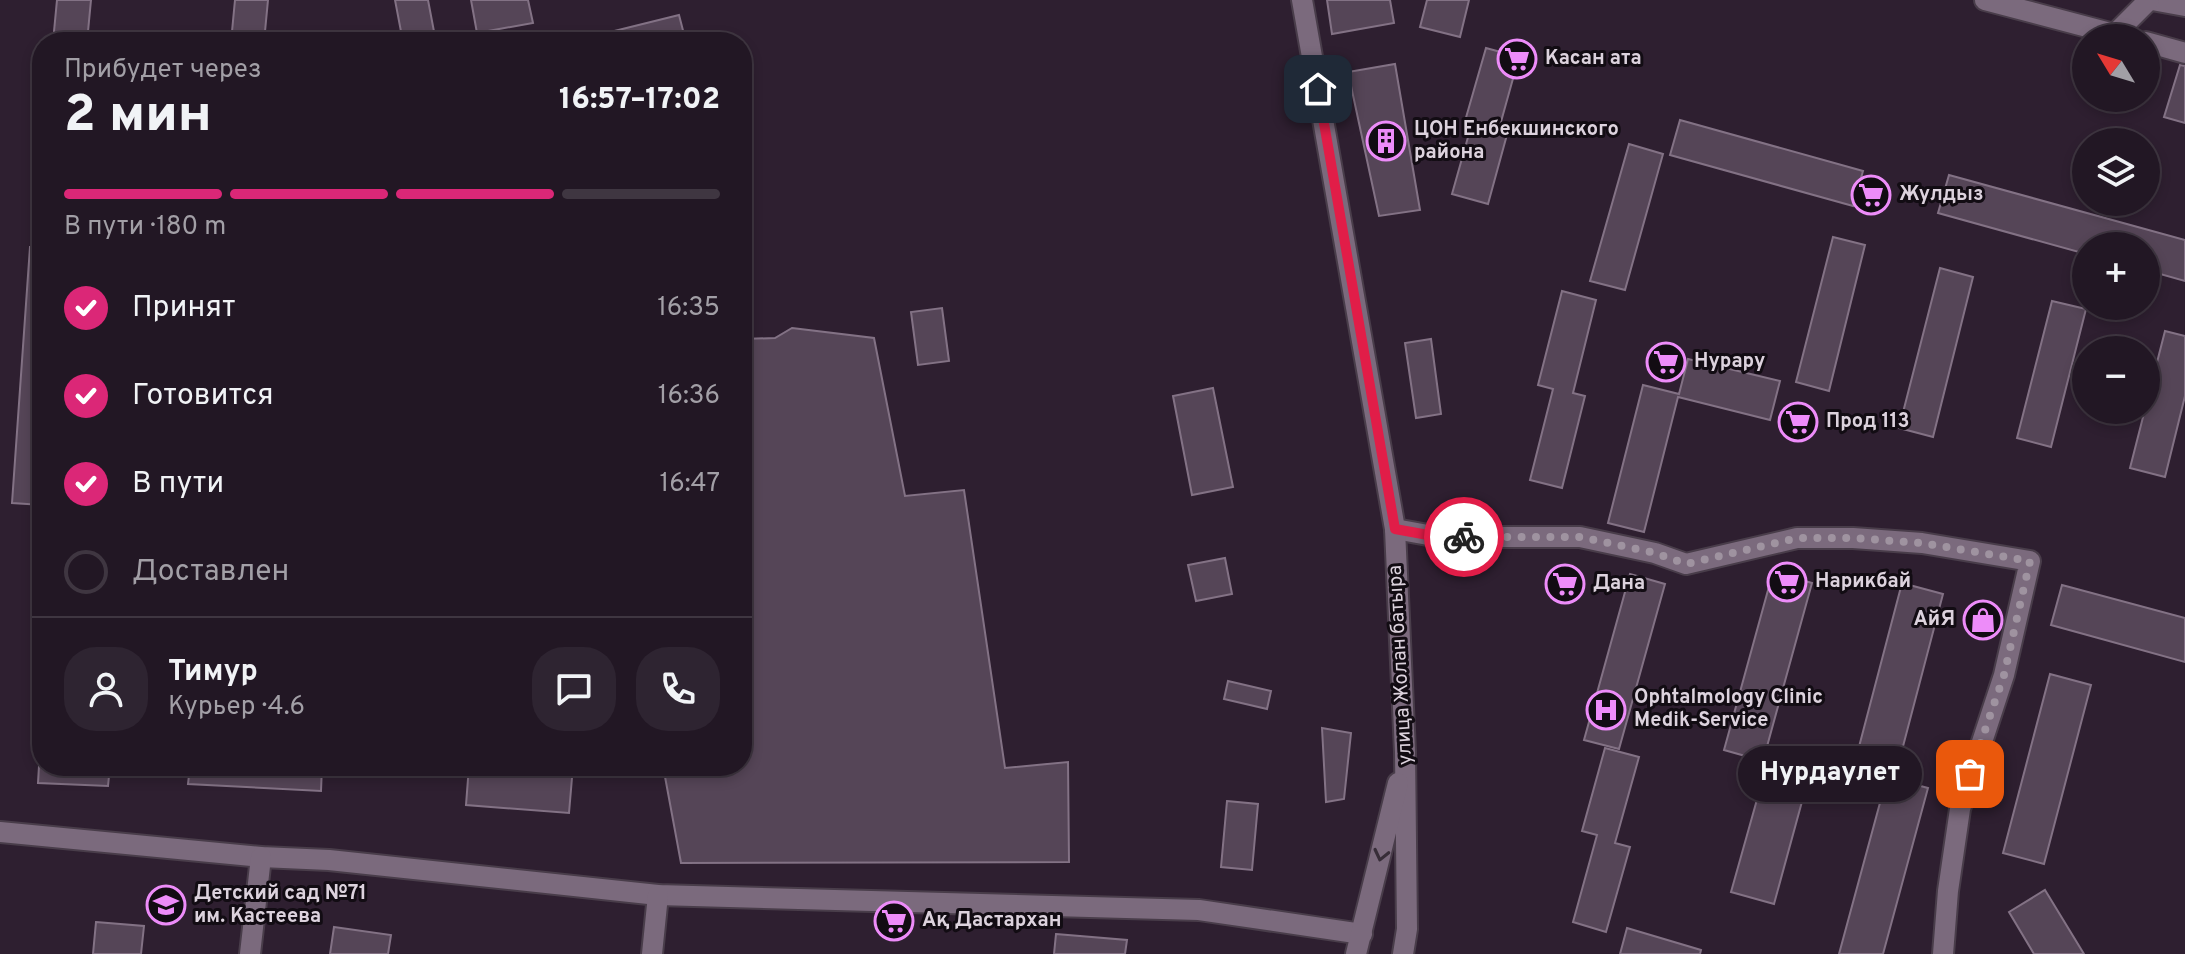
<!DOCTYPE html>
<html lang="ru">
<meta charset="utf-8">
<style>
:root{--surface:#221724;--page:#2e2431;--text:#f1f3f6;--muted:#a29fa6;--line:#3f3641;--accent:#db2777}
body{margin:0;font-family:Overpass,sans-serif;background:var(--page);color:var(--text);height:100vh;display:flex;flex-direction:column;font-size:30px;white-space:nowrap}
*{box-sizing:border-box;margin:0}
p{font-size:26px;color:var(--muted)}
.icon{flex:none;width:44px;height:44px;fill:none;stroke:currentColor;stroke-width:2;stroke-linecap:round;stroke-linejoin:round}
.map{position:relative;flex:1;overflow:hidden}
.panel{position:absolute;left:32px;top:32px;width:720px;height:744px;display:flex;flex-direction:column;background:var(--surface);border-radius:32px;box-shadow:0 4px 12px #0003,0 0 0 2px var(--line)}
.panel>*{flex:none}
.needle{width:52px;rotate:308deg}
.buttons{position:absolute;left:2072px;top:24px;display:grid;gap:16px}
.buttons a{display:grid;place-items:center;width:88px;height:88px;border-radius:50%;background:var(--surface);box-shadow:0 4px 12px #0003,0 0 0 2px var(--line);font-size:40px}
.pin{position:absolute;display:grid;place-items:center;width:68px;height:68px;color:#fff;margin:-34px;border-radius:16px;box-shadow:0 4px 12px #0006}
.courier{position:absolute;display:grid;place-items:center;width:80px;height:80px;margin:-40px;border:6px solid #e11d48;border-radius:50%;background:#fff;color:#222;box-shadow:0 2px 10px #0007}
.bubble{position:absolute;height:56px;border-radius:28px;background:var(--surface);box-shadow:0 4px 12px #0003,0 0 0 2px var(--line);font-size:26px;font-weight:800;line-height:56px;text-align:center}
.summary em{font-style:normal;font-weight:800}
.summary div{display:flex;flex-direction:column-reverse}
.summary{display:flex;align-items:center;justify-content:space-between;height:136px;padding:0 32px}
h1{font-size:52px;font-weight:800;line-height:60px}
.bar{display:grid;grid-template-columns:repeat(4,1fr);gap:12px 8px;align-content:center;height:96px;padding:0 32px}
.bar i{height:10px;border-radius:6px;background:var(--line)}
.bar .selected{background:var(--accent)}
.bar p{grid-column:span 4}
.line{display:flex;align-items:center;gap:20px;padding:0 32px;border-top:2px solid var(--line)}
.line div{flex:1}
.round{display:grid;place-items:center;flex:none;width:84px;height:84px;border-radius:32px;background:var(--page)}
ol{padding:0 32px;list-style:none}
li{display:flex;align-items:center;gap:24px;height:88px}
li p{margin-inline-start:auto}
li .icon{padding:8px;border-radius:50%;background:var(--accent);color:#fff;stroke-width:4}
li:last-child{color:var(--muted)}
li i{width:44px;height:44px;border:4px solid var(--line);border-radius:50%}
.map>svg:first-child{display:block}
</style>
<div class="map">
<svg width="2185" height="954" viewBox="0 0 2185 954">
<rect width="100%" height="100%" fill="#2e1f30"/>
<g fill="#554557" stroke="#837285" stroke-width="2">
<path d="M57 0H91L87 42H53Z"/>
<path d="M235 0H268L264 42H231Z"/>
<path d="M395 0H428L436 42H403Z"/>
<path d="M471 0H528L533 23 477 33Z"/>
<path d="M1327 0H1390L1394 23 1332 34Z"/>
<path d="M1427 0H1469L1460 37 1420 27Z"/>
<path d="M679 15 686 42H595L594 36Z"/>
<path d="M1486 48 1519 57 1499 129 1508 131 1488 204 1452 194 1472 123 1465 121Z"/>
<path d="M1395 64 1420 210 1379 216 1348 72Z"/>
<path d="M2180 65 2185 66V123L2164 117Z"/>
<path d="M1680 120 1863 171 1853 206 1670 155Z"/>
<path d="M1629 144 1663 154 1625 290 1590 281Z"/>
<path d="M1949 175 2185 240V281L2146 270V246H2086V254L1938 213Z"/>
<path d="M1833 237 1865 245 1829 391 1796 382Z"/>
<path d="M30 247 42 248V505L12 503Z"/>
<path d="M1940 268 1973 277 1933 437 1899 428Z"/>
<path d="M1562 291 1596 300 1573 393 1585 396 1562 488 1530 480 1553 389 1538 385Z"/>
<path d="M2052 301 2086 309 2051 447 2017 438Z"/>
<path d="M942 308 949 361 918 365 911 312Z"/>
<path d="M792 328 874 338 905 496 964 490 1005 768 1068 762 1069 862 681 863 663 766H742V339L775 338Z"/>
<path d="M2165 331 2185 336V396L2165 477 2130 468Z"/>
<path d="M1431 339 1441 414 1416 418 1405 343Z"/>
<path d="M1688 359 1780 381 1770 420 1678 397 1644 532 1608 523 1643 385 1679 394Z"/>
<path d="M1213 388 1233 487 1192 495 1173 396Z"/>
<path d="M1225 558 1232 594 1196 601 1188 565Z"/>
<path d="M1773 572 1812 583 1763 761 1724 750Z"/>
<path d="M1630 574 1665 584 1619 749 1584 740Z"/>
<path d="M1902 583 1943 594 1896 773 1855 762Z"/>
<path d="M2062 585 2185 618V662L2051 625Z"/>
<path d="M2050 674 2091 685 2044 864 2003 853Z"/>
<path d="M1228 681 1271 691 1267 709 1224 699Z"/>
<path d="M1322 728 1351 733 1344 799 1326 802Z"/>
<path d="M1605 748 1639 757 1615 843 1630 847 1606 932 1573 922 1597 835 1582 831Z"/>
<path d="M1767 764 1809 776 1774 904 1731 892Z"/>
<path d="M39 766H110L108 786 38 783Z"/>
<path d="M190 766H322L321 791 188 784Z"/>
<path d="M469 766H573L569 813 466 805Z"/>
<path d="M1887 777 1928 788 1883 954H1839Z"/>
<path d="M1227 801 1258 804 1252 870 1221 867Z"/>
<path d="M2045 890 2084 954H2034L2009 912Z"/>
<path d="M96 922 144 926 141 954H93Z"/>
<path d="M334 927 391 935 388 954H330Z"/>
<path d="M1627 928 1701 950 1700 954H1620Z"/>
<path d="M1056 934 1127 940 1125 954H1054Z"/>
</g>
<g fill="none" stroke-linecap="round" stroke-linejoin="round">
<g stroke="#493d4a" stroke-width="24">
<g id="minor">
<path d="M1985 0 2129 38"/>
<path d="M2152 0 2185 6"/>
<path d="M2115 34 2149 0"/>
<path d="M2146 42 2185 53"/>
<path d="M1395 529 1439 537H1580L1655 553 1686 564 1797 538H1853L1922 543 2030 561 2004 675 1960 809 1948 891 1943 954"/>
<path d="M0 832 261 857 329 860 658 895 1199 910 1362 934"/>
<path d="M250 954 261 857"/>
<path d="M652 954 658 895"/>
</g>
</g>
<g stroke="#493d4a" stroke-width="24">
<g id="tertiary">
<path d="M1302 0 1395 529 1405 752 1407 929 1403 954"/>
<path d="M1356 954 1398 783"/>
</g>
</g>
<use href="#minor" stroke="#7b6a7d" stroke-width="20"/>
<use href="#tertiary" stroke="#7b6a7d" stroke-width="20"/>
</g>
<defs><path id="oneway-chevron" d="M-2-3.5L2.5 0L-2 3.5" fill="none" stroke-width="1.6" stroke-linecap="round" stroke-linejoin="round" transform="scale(2)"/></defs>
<use stroke="#372d38" href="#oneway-chevron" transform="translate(1381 855) rotate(103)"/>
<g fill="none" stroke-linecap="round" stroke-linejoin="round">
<path stroke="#9f93a0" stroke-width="8" stroke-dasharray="0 14.4" d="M1464 537H1580L1655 553 1686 564 1797 538H1853L1922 543 2030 561 2004 675 1970 774"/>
<path stroke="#e11d48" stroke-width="10" d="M1318 89 1395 529 1439 537H1464"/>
</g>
<defs>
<g id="supermarket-ring" transform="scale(2)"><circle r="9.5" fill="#120c13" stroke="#ed8cf9" stroke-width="1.5"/><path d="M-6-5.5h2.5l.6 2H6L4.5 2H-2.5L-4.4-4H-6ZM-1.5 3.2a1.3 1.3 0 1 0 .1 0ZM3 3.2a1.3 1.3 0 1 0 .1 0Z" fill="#ed8cf9"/></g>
<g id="building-ring" transform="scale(2)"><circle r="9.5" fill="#120c13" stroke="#ed8cf9" stroke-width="1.5"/><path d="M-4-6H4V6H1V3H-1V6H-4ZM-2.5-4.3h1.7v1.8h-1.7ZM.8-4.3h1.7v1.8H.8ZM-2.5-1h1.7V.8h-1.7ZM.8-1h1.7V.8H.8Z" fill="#ed8cf9"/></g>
<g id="shop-ring" transform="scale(2)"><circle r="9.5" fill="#120c13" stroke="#ed8cf9" stroke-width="1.5"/><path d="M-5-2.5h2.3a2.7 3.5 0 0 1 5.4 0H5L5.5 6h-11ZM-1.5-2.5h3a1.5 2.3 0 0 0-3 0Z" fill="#ed8cf9"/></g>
<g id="hospital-ring" transform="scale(2)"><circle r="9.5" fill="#120c13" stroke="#ed8cf9" stroke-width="1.5"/><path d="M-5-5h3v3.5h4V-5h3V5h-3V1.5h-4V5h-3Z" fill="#ed8cf9"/></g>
<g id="school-ring" transform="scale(2)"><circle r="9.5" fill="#120c13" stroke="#ed8cf9" stroke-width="1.5"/><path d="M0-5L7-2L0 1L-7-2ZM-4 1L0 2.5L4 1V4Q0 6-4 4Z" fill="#ed8cf9"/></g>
</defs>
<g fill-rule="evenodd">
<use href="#supermarket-ring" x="1517" y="59"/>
<use href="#building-ring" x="1386" y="141"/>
<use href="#supermarket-ring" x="1871" y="195"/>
<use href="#supermarket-ring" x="1666" y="362"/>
<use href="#supermarket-ring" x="1798" y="422"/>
<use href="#supermarket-ring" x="1787" y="582"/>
<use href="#supermarket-ring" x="1565" y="584"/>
<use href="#shop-ring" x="1983" y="620"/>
<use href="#hospital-ring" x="1606" y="710"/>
<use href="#school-ring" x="166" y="905"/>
<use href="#supermarket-ring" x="894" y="921"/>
</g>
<g text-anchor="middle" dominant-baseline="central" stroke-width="6" stroke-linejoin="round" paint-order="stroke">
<g font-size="20" font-weight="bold" fill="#dcd2dd" stroke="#120c13" text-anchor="start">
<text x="1545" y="59">Касан ата</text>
<text x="1414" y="130">ЦОН Енбекшинского<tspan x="1414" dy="23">района</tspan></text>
<text x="1899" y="195">Жулдыз</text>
<text x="1694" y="362">Нурару</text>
<text x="1826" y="422">Прод 113</text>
<text x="1815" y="582">Нарикбай</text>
<text x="1593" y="584">Дана</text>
<text x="1955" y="620" text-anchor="end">АйЯ</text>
<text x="1634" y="698">Ophtalmology Clinic<tspan x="1634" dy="23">Medik-Service</tspan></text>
<text x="194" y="894">Детский сад №71<tspan x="194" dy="23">им. Кастеева</tspan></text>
<text x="922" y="921">Ақ Дастархан</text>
</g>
<g font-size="20" fill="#dcd2dd" stroke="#120c13">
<text transform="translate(1401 665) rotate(-93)">улица Жолан батыра</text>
</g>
</g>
</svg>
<div class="buttons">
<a><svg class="needle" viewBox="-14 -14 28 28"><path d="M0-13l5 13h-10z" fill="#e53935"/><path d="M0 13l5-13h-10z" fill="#a29fa6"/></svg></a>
<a><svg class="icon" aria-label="layers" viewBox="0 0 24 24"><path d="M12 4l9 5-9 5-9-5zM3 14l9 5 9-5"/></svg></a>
<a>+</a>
<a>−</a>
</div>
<div class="pin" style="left:1970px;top:774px;background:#ea580c"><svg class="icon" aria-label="bag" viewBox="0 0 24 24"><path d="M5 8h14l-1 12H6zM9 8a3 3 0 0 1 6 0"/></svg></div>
<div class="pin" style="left:1318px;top:89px;background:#1f2937"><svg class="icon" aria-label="home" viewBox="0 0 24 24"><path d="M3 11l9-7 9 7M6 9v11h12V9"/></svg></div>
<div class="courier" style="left:1464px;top:537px"><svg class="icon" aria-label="bike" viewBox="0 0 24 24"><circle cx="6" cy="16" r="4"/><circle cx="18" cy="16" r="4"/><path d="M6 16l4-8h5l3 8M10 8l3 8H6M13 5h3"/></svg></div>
<div class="bubble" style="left:1738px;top:746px;width:184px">Нурдаулет</div>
<section class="panel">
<div class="summary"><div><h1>2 мин</h1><p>Прибудет через</p></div><em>16:57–17:02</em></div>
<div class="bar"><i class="selected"></i><i class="selected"></i><i class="selected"></i><i></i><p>В пути · 180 m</p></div>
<ol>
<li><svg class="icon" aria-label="check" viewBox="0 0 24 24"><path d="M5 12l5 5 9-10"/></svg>Принят<p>16:35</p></li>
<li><svg class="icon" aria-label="check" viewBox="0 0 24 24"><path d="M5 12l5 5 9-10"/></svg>Готовится<p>16:36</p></li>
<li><svg class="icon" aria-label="check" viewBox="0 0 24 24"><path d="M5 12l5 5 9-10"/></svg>В пути<p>16:47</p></li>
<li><i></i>Доставлен</li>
</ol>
<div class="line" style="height:144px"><a class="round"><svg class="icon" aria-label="person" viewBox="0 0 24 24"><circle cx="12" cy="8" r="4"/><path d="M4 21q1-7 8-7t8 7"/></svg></a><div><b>Тимур</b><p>Курьер · 4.6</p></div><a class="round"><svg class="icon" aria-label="chat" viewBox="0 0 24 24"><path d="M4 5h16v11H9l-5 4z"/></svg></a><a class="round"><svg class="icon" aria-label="phone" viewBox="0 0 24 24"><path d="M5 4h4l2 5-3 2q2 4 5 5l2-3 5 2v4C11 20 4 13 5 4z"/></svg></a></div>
</section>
</div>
